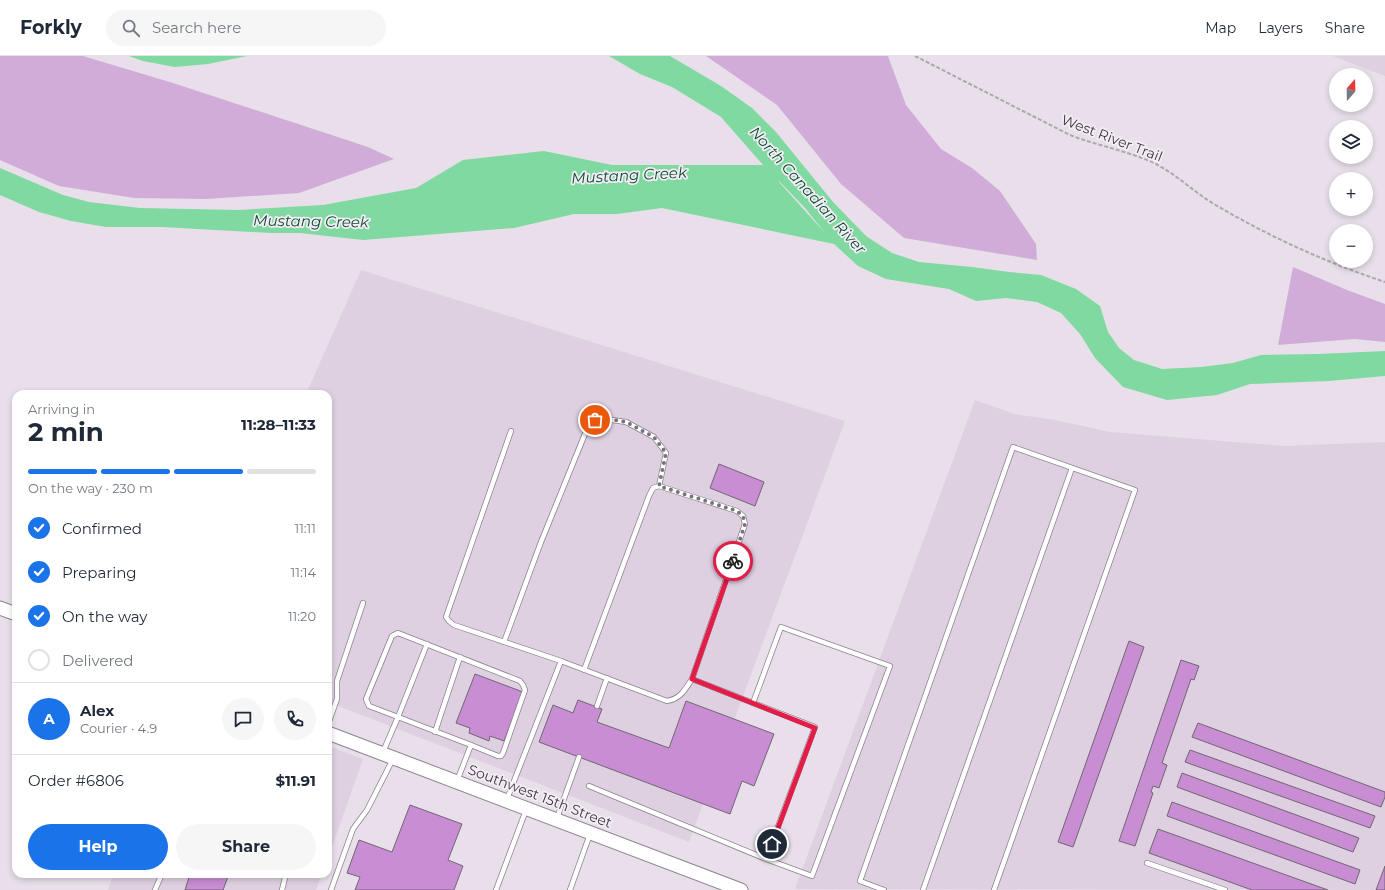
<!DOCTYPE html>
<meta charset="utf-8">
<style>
:root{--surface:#fff;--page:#f6f6f7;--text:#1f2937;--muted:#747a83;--line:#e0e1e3;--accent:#1a73e8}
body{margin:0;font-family:Montserrat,sans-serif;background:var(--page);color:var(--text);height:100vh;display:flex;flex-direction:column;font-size:15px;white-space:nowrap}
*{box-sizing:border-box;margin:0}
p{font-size:13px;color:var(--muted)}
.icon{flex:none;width:22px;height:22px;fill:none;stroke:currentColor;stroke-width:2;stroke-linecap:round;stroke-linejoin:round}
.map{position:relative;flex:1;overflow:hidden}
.panel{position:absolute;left:12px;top:334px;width:320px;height:488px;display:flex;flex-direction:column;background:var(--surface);border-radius:12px;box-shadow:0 2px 6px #0003}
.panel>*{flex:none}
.needle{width:26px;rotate:20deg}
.fabs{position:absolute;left:1329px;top:12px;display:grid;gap:8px}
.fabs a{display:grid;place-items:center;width:44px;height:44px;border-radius:50%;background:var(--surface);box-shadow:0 2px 6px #0003;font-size:20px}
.pin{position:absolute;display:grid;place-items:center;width:34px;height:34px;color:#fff;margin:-17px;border:2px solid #fff;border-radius:50%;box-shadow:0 1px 4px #0007}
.courier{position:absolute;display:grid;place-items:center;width:40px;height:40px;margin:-20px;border:3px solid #e11d48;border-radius:50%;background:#fff;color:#222;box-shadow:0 1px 5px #0007}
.summary em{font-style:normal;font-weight:700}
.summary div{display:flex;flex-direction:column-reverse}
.summary{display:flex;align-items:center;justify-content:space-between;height:68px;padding:0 16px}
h1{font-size:26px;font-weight:700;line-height:30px}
.bar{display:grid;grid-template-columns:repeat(4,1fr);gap:6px 4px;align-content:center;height:48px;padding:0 16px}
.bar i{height:5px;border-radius:3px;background:var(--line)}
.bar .selected{background:var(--accent)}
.bar p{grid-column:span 4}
.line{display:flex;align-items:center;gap:10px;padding:0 16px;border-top:1px solid var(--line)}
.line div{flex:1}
.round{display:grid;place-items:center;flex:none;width:42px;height:42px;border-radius:21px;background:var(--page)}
ol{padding:0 16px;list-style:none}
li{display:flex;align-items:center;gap:12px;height:44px}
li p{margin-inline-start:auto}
li .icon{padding:4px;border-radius:50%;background:var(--accent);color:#fff;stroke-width:4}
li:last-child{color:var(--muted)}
li i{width:22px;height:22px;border:2px solid var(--line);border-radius:50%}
.primary-button{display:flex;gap:8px;margin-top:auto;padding:8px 16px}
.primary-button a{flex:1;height:46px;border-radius:24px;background:var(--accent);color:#fff;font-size:16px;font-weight:700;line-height:46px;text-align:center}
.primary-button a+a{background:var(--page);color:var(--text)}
header{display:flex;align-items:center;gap:24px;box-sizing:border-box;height:56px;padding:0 20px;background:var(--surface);border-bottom:1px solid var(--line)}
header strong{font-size:19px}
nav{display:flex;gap:22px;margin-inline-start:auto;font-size:14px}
.search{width:280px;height:36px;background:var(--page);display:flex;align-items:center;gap:10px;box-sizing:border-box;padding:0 14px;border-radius:22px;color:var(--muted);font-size:15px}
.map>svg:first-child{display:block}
</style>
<header>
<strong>Forkly</strong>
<div class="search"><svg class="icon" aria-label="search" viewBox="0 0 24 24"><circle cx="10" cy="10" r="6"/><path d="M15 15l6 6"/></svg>Search here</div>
<nav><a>Map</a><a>Layers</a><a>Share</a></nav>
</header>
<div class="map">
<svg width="1385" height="834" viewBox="0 0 1385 834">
<rect width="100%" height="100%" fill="#e8dfea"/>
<g fill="#ded0e1">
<path d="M1333 0H1385V20L1366 13Z"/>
<path d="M361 214 845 365 689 786 328 646V338H306Z"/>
<path d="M975 344 1015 358 1055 364 1110 376 1283 390 1385 386V834L795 833Z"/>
<path d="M328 690 363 703 328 802Z"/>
<path d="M114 818H322L316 834H108Z"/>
</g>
<g fill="#d2acd9">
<path d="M0 0H83L173 27 368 91 394 103 299 137 206 143 134 142 59 130 0 104Z"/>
<path d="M706 0H888L906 49 941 93 972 112 1000 135 1036 188 1037 204 904 182 841 128 777 49Z"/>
<path d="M1293 211 1347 234 1385 248V286L1355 283 1278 289Z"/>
</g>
<g fill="#80d9a0" fill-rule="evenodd">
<path d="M129 0H247L208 8 175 11 143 5Z"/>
<path d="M609 0H670L721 30 752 52 776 76 833 146 866 180 892 197 919 206 972 211 1009 216 1041 219 1076 233 1100 250 1108 276 1119 292 1134 304 1162 313 1201 311 1233 307 1261 299 1319 298 1385 295V320L1329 325 1250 328 1217 339 1167 344 1123 331 1095 302 1080 278 1061 257 1037 246 1006 242 976 245 949 233 886 223 858 210 834 188 662 152 617 158H574L514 172 363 184 300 177H271L161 171H106L71 165 39 156 0 139V112L63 139 89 146 140 152 238 154 323 149 416 132 463 104 544 95 612 109H763L721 61 672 31 640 18ZM779 125 805 152 825 177 779 126Z"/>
</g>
<g fill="#c88dd3" stroke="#6f6771">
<path d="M719 408 764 426 755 450 710 432Z"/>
<path d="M1129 585 1144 591 1073 791 1058 786Z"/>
<path d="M1181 604 1199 610 1194 624 1191 623 1162 707 1167 709 1159 732 1153 730 1151 736 1153 737 1135 790 1119 785Z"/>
<path d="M475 618 523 636 504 685 490 680 489 685 469 677 470 672 456 667Z"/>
<path d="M578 644 602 653 597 666 669 692 686 645 774 678 754 730 742 725 730 758 539 686 553 649 573 657Z"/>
<path d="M1198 667 1385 736V741L1381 751 1192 681Z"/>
<path d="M1190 694 1375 760 1370 772 1185 706Z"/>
<path d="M1182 717 1359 782 1353 796 1177 731Z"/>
<path d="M1172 746 1360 814 1355 828 1167 760Z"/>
<path d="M410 749 462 768 448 804 463 810 454 834H355L360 821 347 817 359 784 392 796Z"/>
<path d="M1158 773 1328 834H1252L1149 797Z"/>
<path d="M1385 810V834H1376Z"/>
<path d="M190 818H229L223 834H185Z"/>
</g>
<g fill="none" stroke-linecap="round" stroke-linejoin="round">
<g stroke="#8a828c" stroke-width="6">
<g id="lane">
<path d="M511 375 446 561 449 565 454 569 561 605"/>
<path d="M504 586 541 486 589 368 595 364 605 363 626 366 654 381 666 397 659 430"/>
<path d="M427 588 398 661 369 650 366 643 392 580 398 577 520 625 523 629 525 634 503 697 501 700H498L471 689"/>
<path d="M692 623 753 647"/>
<path d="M597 650 607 622"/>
<path d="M328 668 337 643V625L363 547"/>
<path d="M435 676 460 601"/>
<path d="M383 696 398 661 471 689 457 725"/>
<path d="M589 730 766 803 812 820 890 610 781 571 753 647 815 671 766 803"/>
<path d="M507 743 561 605 667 645C680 643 685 634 692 623L745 468 743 460 737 455 659 430 653 432 649 440 584 614"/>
<path d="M557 762 579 701"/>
<path d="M1147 807 1225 834"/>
<path d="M155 834 162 818"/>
<path d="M282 834 286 818"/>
<path d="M331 834 353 773 367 754 393 703"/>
<path d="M496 834 526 754"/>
<path d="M570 834 590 778"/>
<path d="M884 834 860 825 1013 391 1135 434 994 834"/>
<path d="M923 834 1072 412"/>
</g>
</g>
<g stroke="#8a828c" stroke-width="15">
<g id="secondary">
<path d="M0 552 16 558"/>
<path d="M328 677 741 834"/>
</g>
</g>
<path stroke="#ada6af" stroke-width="2" stroke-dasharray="4 2" stroke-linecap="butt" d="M915 0 1070 79C1098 90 1129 95 1156 108 1177 119 1194 136 1214 148 1268 180 1325 206 1385 226"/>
<use href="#lane" stroke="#fff" stroke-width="4.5"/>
<use href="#secondary" stroke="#fff" stroke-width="13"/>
</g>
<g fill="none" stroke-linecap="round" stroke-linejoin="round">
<path stroke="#78737a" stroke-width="4" stroke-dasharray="0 7.2" d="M595 364 605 362 626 366 654 381 666 397 659 430 737 455 743 460 745 468 733 505"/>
<path stroke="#e11d48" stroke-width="5" d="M733 505 692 623 815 672 772 788"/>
</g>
<g text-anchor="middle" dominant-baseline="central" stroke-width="3.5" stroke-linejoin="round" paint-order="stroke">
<g font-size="14" fill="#3c393d" stroke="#f5ecf7">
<text transform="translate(1112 82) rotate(21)">West River Trail</text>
<text transform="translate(540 740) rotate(21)">Southwest 15th Street</text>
</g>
<g font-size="15" font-style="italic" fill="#094f2b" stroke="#f5ecf7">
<text transform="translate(629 119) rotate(-3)">Mustang Creek</text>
<text transform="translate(808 134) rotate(48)">North Canadian River</text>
<text transform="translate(311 165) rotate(1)">Mustang Creek</text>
</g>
</g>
</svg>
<div class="fabs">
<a><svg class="needle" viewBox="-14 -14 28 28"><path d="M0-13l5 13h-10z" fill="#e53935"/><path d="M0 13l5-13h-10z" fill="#747a83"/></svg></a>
<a><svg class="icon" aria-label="layers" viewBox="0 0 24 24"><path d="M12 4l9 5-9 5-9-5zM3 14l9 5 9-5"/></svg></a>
<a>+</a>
<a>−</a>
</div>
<div class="pin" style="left:595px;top:364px;background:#ea580c"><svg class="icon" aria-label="bag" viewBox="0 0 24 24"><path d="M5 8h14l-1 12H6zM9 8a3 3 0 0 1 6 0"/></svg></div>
<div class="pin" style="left:772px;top:788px;background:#1f2937"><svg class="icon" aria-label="home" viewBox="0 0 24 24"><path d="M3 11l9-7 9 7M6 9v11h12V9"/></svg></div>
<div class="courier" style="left:733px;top:505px"><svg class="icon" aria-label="bike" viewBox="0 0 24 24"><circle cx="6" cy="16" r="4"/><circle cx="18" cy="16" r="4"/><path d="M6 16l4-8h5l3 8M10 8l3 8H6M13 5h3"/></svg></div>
<section class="panel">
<div class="summary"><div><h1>2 min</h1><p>Arriving in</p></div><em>11:28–11:33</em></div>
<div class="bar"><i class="selected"></i><i class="selected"></i><i class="selected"></i><i></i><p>On the way · 230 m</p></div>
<ol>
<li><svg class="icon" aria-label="check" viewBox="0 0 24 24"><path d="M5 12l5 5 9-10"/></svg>Confirmed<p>11:11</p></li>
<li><svg class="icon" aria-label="check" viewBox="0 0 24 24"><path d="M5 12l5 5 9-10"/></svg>Preparing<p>11:14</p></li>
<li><svg class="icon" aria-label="check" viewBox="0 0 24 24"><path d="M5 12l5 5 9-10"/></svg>On the way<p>11:20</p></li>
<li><i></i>Delivered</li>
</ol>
<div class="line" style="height:72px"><b class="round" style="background:var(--accent);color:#fff">A</b><div><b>Alex</b><p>Courier · 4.9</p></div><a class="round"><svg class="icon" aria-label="chat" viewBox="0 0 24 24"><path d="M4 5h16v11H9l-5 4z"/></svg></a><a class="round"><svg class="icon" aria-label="phone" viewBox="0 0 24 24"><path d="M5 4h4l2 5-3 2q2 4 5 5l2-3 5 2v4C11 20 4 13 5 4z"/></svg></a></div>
<div class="line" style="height:52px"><div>Order #6806</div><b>$11.91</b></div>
<div class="primary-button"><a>Help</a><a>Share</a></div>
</section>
</div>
